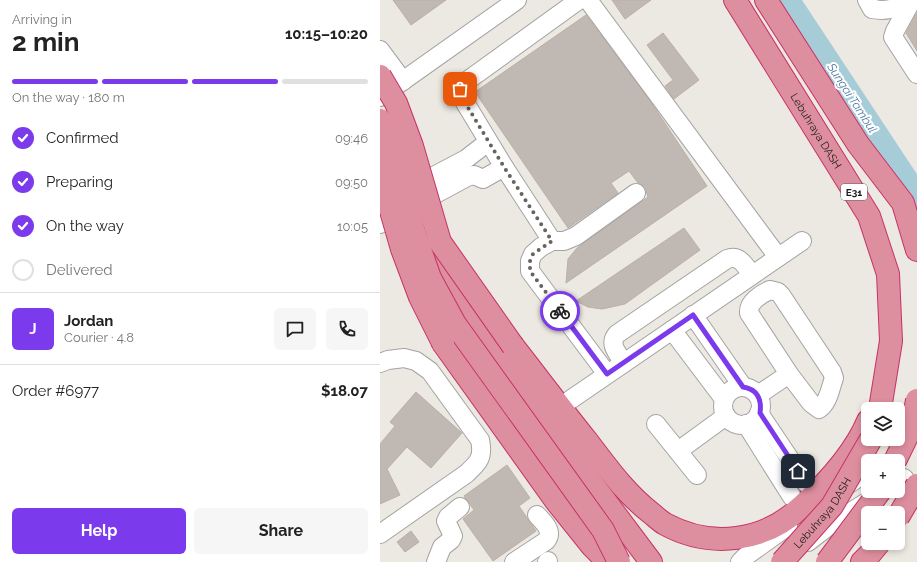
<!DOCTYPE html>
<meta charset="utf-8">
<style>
:root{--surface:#fff;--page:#f6f6f6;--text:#222;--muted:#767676;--line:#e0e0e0;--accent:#7c3aed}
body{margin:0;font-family:Raleway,sans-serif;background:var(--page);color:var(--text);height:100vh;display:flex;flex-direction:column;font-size:15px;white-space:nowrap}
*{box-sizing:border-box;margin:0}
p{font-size:13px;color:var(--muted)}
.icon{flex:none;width:22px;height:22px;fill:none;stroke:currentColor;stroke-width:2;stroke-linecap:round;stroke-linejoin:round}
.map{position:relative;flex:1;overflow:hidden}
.panel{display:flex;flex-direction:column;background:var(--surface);width:380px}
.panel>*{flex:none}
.fabs{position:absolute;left:481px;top:402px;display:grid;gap:8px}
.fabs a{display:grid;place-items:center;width:44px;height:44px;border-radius:6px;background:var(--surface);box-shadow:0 2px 6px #0003;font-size:20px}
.pin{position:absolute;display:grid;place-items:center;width:34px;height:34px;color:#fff;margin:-17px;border-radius:8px;box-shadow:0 2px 6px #0006}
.courier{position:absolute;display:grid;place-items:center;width:40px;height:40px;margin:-20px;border:3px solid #7c3aed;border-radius:50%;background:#fff;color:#222;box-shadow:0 1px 5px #0007}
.summary em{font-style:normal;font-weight:700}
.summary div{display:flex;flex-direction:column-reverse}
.summary{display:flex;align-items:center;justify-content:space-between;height:68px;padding:0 12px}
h1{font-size:26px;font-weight:700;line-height:30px}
.bar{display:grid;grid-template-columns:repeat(4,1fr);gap:6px 4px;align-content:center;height:48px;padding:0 12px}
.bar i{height:5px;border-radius:3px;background:var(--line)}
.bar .current{background:var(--accent)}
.bar p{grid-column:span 4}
.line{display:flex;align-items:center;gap:10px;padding:0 12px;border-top:1px solid var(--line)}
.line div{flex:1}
.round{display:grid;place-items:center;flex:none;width:42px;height:42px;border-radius:6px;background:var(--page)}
ol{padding:0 12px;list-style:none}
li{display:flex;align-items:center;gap:12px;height:44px}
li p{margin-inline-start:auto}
li .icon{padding:4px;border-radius:50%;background:var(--accent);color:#fff;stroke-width:4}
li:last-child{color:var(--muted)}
li i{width:22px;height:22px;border:2px solid var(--line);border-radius:50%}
.primary-button{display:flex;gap:8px;margin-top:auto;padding:8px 12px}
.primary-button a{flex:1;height:46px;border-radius:6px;background:var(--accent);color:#fff;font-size:16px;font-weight:700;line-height:46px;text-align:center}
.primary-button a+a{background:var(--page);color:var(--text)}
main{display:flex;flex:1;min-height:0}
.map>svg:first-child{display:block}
</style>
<main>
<section class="panel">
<div class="summary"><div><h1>2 min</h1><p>Arriving in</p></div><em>10:15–10:20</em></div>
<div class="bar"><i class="current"></i><i class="current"></i><i class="current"></i><i></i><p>On the way · 180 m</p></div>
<ol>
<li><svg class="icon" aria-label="check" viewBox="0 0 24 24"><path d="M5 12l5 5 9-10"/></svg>Confirmed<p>09:46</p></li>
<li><svg class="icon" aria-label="check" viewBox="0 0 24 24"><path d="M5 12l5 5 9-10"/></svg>Preparing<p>09:50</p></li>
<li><svg class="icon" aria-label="check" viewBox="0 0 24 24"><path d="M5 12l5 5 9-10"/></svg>On the way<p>10:05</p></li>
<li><i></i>Delivered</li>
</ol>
<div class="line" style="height:72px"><b class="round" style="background:var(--accent);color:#fff">J</b><div><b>Jordan</b><p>Courier · 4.8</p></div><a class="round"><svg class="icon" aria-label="chat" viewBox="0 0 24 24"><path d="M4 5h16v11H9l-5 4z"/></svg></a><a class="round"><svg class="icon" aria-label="phone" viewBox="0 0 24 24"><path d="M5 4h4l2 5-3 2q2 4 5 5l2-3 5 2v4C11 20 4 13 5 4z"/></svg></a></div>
<div class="line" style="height:52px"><div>Order #6977</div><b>$18.07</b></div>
<div class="primary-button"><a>Help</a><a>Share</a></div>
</section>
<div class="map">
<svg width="537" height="562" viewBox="0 0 537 562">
<rect width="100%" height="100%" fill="#ece9e2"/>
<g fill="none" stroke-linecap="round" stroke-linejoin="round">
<path stroke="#a5ccd7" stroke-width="25" d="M407 0 537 197"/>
</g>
<g fill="#c0b8b2" stroke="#bdafa6">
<path d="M13 0H66L31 25Z"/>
<path d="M232 0H271L245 19Z"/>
<path d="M537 13V51L526 33Z"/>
<path d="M206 15 268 98 327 186 186 283 188 259 197 248 268 197 265 187 258 183 249 171 231 183 238 193 188 228 95 92Z"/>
<path d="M283 33 319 80 294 99 285 86 293 80 267 45Z"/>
<path d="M304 228 320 250 245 304 222 309 208 307 196 301Z"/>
<path d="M36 392 82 433 51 468 27 447 7 469 20 495 0 504V444L15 426 10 422Z"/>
<path d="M127 465 150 498 139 506 156 531 113 561 83 519 94 510 84 496Z"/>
<path d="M31 531 39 542 25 552 17 542Z"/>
</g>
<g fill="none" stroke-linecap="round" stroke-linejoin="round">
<g stroke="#a3a3a3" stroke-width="20">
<g id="minor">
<path d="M208 0 398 257"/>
<path d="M487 0 492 9C504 11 516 11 522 0"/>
<path d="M532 0 515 31 513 37 537 74"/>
<path d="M0 50 23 81"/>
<path d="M0 97 137 0"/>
<path d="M31 188 86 159 108 142"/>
<path d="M0 224 87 177 94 175 103 179 124 167"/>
<path d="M172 241 124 167 81 96 80 89 84 83 199 0"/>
<path d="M313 315 363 387"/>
<path d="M292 330 344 399"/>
<path d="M0 363 8 360 24 358 36 361 50 371 100 440C104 458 98 463 86 474L0 534"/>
<path d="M244 363C238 354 228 344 237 334L347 259C360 254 365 266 372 275"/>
<path d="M227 374 150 271V261L153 254 161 247 172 241H184L196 236 256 193"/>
<circle cx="362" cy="406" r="19"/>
<path d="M378 395 409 374 369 313C368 302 381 294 390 290L398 292 401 295 452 372 454 378 453 381C450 390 448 403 439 409L431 403 409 374"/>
<path d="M190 400 422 241"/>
<path d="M379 413 426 483"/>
<path d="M276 424 317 475"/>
<path d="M366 424 412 497"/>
<path d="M298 451 346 416"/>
<path d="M524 478 537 497"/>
<path d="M463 488 488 471"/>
<path d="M428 542 450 525 490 500"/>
<path d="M56 562 62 547 71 540 73 536 66 521 68 517 80 507"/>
<path d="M134 562 166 541C174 531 164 523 157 515"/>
<path d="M167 562 168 561"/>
<path d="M360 562 366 556 408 526"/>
</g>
</g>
<g stroke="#c83167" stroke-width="24">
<g id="highway">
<path id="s1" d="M355 0 489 216 508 274 511 341 500 409"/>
<path d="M386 0 478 144 523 203 537 250"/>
<path d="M61 247 74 288 118 353 214 486 271 562"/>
<path d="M63 343 176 501 212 546 228 562"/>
<path d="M133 346C158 378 182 410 207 441 227 467 245 493 271 513 276 517 280 521 285 524 331 549 385 542 422 506 448 482 474 454 488 421"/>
<path d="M482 562 490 554 499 543"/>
</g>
</g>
<use href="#minor" stroke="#fff" stroke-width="18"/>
<use href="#highway" stroke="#de8f9f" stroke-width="22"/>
<g stroke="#c83167" stroke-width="24" stroke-linecap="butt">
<g id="highway-bridge">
<path d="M0 76 16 103 32 146 60 242 133 346"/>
<path d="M0 120 15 158 35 235 50 278 75 324 223 530 239 562"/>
<path d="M0 152 5 190 22 249 40 297 63 343"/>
<path d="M515 461 533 424 537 400"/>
<path d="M518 517 537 485"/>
<path id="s2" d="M402 562 452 506 491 439"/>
<path d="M447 562 500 491"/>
</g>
</g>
<use href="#highway-bridge" stroke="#de8f9f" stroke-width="22"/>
</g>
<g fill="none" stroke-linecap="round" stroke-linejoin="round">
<path stroke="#656461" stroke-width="4" stroke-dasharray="0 7.2" d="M80 89 81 96 124 167 172 241 153 254 150 261V271L180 311"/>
<path stroke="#7c3aed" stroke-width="5" d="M180 311 227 374 313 315 363 387C377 389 382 399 380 413L418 471"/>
</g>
<g text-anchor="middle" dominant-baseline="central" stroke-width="4" stroke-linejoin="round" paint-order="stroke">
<rect fill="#fff" stroke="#606060" stroke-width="1" x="461" y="184" width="26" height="16" rx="3"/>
<g font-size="10" font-weight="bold" fill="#1c1c1c">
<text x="474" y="192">E31</text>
</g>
<g font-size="11" fill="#1c1c1c" stroke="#fff">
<text stroke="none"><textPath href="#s1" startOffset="154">Lebuhraya DASH</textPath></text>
<text stroke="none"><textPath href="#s2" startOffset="64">Lebuhraya DASH</textPath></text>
</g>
<g font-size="12" font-style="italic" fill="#507aa3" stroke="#fff">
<text transform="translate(472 98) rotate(57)">Sungai Tambul</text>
</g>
</g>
</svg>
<div class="fabs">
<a><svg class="icon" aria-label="layers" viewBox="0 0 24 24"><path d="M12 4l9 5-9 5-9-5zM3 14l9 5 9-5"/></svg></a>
<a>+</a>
<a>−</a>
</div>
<div class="pin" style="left:80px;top:89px;background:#ea580c"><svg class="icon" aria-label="bag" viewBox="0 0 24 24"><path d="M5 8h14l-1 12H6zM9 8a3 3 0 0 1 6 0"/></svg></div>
<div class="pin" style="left:418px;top:471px;background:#1f2937"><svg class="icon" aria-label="home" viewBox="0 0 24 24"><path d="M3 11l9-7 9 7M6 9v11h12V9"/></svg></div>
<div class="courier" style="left:180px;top:311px"><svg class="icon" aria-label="bike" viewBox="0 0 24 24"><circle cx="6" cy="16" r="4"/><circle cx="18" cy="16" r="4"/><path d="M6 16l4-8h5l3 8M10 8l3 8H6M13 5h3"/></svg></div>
</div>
</main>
